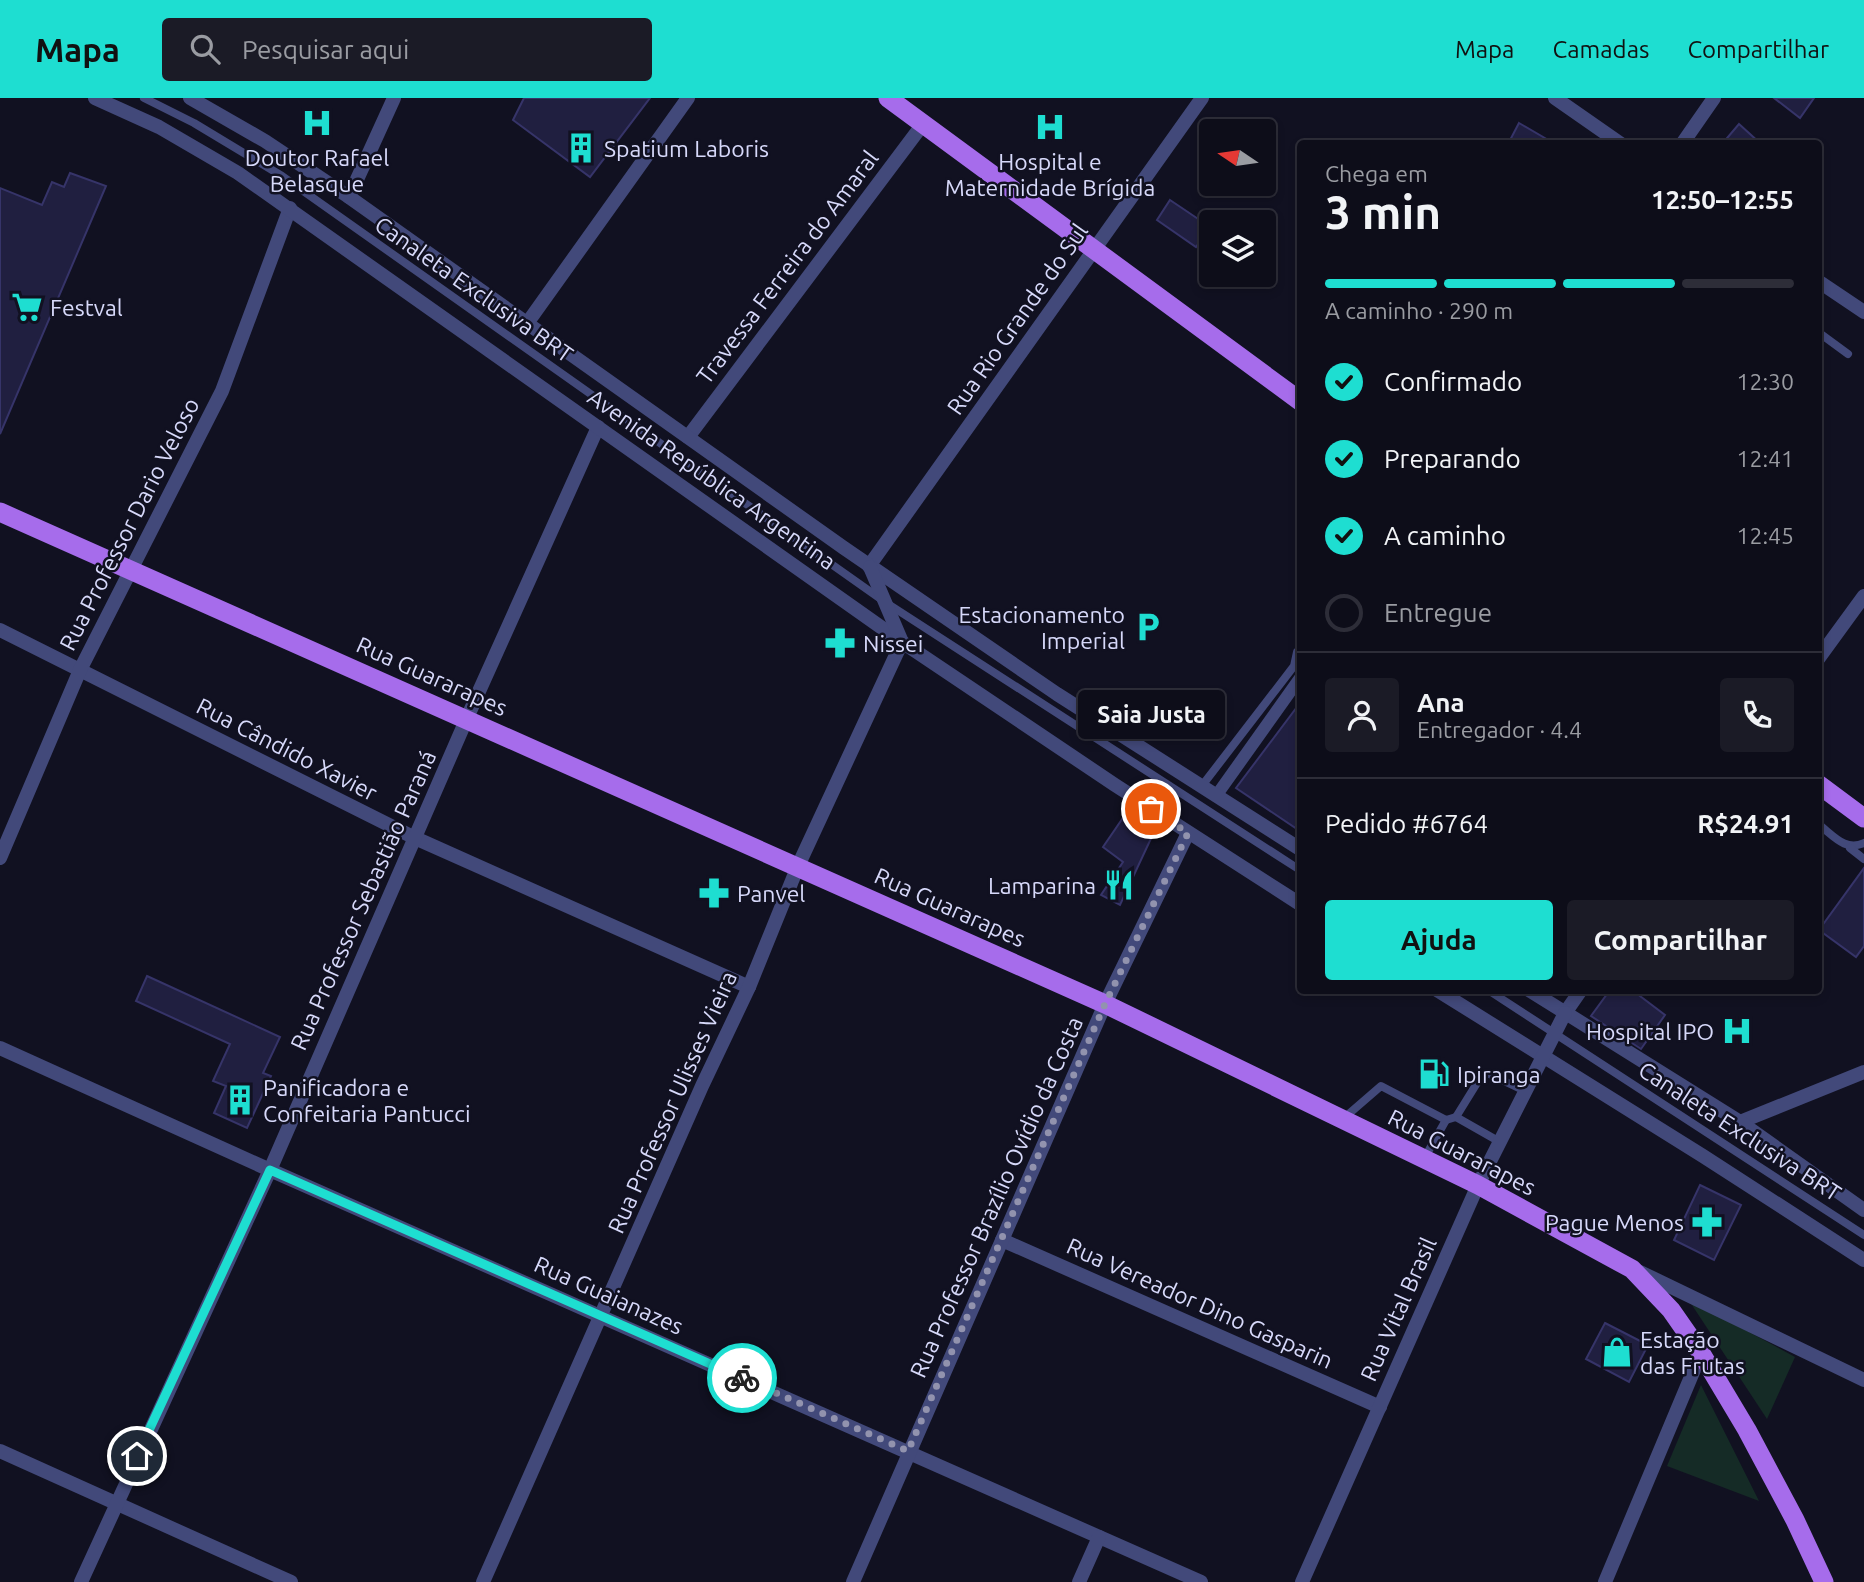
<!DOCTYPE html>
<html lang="pt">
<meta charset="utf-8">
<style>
:root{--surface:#0d0d19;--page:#1b1b26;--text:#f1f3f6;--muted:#9a9ca2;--line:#2d2d38;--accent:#1eded1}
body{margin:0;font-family:Ubuntu,sans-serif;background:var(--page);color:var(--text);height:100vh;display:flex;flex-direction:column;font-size:26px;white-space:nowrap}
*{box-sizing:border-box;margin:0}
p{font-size:23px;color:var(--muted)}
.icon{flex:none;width:38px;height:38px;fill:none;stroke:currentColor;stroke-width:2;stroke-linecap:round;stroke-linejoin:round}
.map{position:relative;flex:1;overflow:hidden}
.details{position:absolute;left:1297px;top:42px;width:525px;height:854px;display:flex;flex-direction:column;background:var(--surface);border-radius:7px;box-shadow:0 4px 10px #0003,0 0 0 2px var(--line)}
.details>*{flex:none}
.needle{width:46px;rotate:283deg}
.fabs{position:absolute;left:1199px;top:21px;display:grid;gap:14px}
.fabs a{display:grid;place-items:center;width:77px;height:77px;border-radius:7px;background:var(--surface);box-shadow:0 4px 10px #0003,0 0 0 2px var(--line);font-size:35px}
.pin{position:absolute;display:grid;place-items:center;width:60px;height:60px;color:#fff;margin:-30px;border:4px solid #fff;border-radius:50%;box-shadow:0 2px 7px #0007}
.courier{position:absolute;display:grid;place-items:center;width:70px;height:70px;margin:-35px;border:5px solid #1eded1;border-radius:50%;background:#fff;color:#222;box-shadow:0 2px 9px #0007}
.bubble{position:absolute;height:49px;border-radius:7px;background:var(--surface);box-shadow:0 4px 10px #0003,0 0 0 2px var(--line);font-size:23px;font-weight:700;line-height:49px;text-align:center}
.overview em{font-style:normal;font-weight:700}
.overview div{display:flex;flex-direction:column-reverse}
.overview{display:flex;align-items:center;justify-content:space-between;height:119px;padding:0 28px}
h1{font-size:46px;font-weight:700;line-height:52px}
.bar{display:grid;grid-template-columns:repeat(4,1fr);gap:10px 7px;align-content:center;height:84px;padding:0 28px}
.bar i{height:9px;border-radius:5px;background:var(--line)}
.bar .on{background:var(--accent)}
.bar p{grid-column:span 4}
.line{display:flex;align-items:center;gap:18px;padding:0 28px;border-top:2px solid var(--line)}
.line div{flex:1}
.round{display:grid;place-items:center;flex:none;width:74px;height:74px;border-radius:7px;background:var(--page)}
ol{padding:0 28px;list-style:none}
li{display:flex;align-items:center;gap:21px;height:77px}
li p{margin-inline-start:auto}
li .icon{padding:7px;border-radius:50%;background:var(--accent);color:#111;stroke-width:4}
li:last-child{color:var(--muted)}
li i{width:38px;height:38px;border:4px solid var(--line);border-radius:50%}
.cta{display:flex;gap:14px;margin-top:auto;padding:14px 28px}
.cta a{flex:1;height:80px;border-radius:7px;background:var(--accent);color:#111;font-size:28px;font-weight:700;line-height:80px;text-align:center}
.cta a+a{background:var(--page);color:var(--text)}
header{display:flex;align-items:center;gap:42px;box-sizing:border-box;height:98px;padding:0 35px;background:var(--accent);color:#111}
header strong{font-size:33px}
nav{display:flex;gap:38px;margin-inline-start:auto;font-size:24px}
.search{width:490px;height:63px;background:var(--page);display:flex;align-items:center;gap:18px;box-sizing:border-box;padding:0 24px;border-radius:7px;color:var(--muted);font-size:26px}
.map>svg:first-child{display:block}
</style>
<header>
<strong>Mapa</strong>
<div class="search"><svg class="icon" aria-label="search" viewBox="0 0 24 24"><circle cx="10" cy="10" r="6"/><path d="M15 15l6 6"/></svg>Pesquisar aqui</div>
<nav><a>Mapa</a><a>Camadas</a><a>Compartilhar</a></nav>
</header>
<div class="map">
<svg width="1864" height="1484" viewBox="0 0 1864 1484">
<rect width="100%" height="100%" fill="#111121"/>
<g fill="#152b26">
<path d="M1688 1201 1795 1259 1767 1321Z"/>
<path d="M1701 1287 1759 1403 1667 1368Z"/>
</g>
<g fill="#201f40" stroke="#363469" stroke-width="2">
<path d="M524 0H650L590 79 513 22Z"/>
<path d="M1774 0H1814L1800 20Z"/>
<path d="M1519 25 1555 46H1508Z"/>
<path d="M1739 26 1761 46H1722Z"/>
<path d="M70 75 106 88 0 336V90L42 107 52 84 64 89Z"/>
<path d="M1170 102 1210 129 1196 149 1157 122Z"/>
<path d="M1300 605V733L1236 690Z"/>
<path d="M1127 714 1154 734 1120 807 1101 797 1123 764 1103 749Z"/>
<path d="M1864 770V848L1856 859 1819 832Z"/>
<path d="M147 878 280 939 263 975 271 978 247 1030 214 1015 226 988 213 983 230 946 136 903Z"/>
<path d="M1610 892H1632L1665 917 1641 951 1591 918Z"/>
<path d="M1700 1087 1741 1107 1714 1162 1674 1142Z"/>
<path d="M1605 1225 1648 1247 1629 1284 1586 1261Z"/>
</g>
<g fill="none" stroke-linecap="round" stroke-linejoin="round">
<g stroke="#42497a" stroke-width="8">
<path d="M144 0 194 25 282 78 885 504 1300 772"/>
<path d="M1818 234 1848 256"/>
<path d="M1201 689 1294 568 1297 554"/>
<path d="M1818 726C1833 737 1845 754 1864 745"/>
<path d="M1850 750 1864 761"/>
<path d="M1488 892 1864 1137"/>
<path d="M1456 1019 1500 1044"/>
<path d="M1344 1020 1381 988 1446 1022 1456 1019 1482 977 1487 975 1525 993"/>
<path d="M1425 1059 1446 1022"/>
</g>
<path stroke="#42497a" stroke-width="12" d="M1216 698 1300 580"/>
<g stroke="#42497a" stroke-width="14">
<path d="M1555 0 1621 46"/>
<path d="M1682 46 1714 0"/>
<path d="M349 99 394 0"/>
<path d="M1818 183 1864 214"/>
<path d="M688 339 923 26"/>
<path d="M869 468 1202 0"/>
<path d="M0 532 415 740 749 889"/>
<path d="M1818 561 1864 498"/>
<path d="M0 760 80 572 222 293 290 110"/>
<path d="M1565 915 1581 892"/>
<path d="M0 950 270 1072 1201 1484"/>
<path d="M1740 1024 1864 974"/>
<path d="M1002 1142 1380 1309"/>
<path d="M1640 1174 1864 1282"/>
<path d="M0 1353 291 1484"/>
<path d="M81 1484 270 1072 467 620 598 329"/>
<path d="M853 1484 1105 906 1188 735"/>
<path d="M1079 1484 1099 1439"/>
<path d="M1605 1484 1701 1255"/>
</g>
<g stroke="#42497a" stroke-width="14">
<path d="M95 0 159 29 238 75 902 544 1115 687 1300 806"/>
<path d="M190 0 265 43 349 99 844 450 1057 596 1300 751"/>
<path d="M528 224 688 0"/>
<path d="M1437 892 1703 1058 1864 1162"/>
<path d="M1529 892 1740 1024 1864 1112"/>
<path d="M483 1484 702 988 749 889 798 768 902 544 870 469"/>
<path d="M1302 1484 1478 1087 1565 915"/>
</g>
<g stroke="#a66ceb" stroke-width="19">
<path d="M888 0 1300 303"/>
<path d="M0 414 1105 906 1478 1087 1632 1171 1671 1212 1701 1255 1747 1332 1795 1422 1824 1484"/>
<path d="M1818 686 1864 720"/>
</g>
</g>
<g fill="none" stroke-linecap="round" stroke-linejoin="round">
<path stroke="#9293ae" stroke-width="7" stroke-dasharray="0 12.6" d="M742 1280 908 1353 1105 906 1188 735 1151 711"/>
<path stroke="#1eded1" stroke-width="9" d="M137 1358 270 1072 742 1280"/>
</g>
<defs>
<g id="hospital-bare" transform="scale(2.415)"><path d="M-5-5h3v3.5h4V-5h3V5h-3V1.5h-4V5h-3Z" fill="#1eded1" stroke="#111121" stroke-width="2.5" paint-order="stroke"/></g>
<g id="building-bare" transform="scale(2.415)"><path d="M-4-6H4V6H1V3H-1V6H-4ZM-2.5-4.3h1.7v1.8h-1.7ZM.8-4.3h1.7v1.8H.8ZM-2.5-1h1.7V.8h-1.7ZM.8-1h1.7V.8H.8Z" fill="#1eded1" stroke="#111121" stroke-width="2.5" paint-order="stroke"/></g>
<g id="supermarket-bare" transform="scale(2.415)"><path d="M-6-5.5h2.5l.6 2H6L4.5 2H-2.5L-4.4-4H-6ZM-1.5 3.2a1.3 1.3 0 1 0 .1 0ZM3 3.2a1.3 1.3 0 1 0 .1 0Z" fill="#1eded1" stroke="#111121" stroke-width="2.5" paint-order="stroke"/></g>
<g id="parking-bare" transform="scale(2.415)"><path d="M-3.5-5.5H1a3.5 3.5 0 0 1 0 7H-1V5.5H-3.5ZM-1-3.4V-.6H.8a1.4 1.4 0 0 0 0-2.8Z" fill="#1eded1" stroke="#111121" stroke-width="2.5" paint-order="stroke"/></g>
<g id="pharmacy-bare" transform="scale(2.415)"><path d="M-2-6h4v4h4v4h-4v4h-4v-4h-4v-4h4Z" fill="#1eded1" stroke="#111121" stroke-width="2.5" paint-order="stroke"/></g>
<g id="restaurant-bare" transform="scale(2.415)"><path d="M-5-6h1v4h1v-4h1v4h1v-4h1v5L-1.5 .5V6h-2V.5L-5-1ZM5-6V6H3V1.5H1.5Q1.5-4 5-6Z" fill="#1eded1" stroke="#111121" stroke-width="2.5" paint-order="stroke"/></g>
<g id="fuel-bare" transform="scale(2.415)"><path d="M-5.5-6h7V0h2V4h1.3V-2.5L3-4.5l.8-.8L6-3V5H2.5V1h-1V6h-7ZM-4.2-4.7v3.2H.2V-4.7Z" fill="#1eded1" stroke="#111121" stroke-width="2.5" paint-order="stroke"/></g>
<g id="shop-bare" transform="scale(2.415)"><path d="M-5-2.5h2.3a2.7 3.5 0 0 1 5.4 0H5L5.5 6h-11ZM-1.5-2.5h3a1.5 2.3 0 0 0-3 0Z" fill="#1eded1" stroke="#111121" stroke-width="2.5" paint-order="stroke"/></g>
</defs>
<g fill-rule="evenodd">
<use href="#hospital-bare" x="317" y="25"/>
<use href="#hospital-bare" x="1050" y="29"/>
<use href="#building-bare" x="581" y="50"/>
<use href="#supermarket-bare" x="27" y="209"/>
<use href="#parking-bare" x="1148" y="529"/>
<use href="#pharmacy-bare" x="840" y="545"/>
<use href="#restaurant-bare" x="1119" y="787"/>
<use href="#pharmacy-bare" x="714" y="795"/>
<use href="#hospital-bare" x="1737" y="933"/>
<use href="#fuel-bare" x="1434" y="976"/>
<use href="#building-bare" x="240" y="1002"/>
<use href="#pharmacy-bare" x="1707" y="1124"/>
<use href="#shop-bare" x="1617" y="1254"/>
</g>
<g text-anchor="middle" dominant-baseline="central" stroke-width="5" stroke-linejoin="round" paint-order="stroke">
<g font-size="23" fill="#d7d9fa" stroke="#111121" text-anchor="start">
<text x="604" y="50">Spatium Laboris</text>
<text x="317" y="59" text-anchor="middle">Doutor Rafael<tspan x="317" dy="26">Belasque</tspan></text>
<text x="1050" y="63" text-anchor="middle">Hospital e<tspan x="1050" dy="26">Maternidade Brígida</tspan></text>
<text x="50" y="209">Festval</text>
<text x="1125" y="516" text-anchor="end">Estacionamento<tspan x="1125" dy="26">Imperial</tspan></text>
<text x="863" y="545">Nissei</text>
<text x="1096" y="787" text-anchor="end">Lamparina</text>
<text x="737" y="795">Panvel</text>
<text x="1714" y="933" text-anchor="end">Hospital IPO</text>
<text x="1457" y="976">Ipiranga</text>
<text x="263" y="989">Panificadora e<tspan x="263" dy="26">Confeitaria Pantucci</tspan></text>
<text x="1684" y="1124" text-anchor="end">Pague Menos</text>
<text x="1640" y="1241">Estação<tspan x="1640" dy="26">das Frutas</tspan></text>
</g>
<g font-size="23" fill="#d7d9fa" stroke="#111121">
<text transform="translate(787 169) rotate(-53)">Travessa Ferreira do Amaral</text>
<text transform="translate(474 191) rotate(35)">Canaleta Exclusiva BRT</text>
<text transform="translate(1017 221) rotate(-55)">Rua Rio Grande do Sul</text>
<text transform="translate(712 381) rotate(35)">Avenida República Argentina</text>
<text transform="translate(129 426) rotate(-63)">Rua Professor Dario Veloso</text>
<text transform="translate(432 578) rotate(24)">Rua Guararapes</text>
<text transform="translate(287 651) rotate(27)">Rua Cândido Xavier</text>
<text transform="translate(363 802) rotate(-66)">Rua Professor Sebastião Paraná</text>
<text transform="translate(950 809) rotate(24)">Rua Guararapes</text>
<text transform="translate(672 1004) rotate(-66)">Rua Professor Ulisses Vieira</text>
<text transform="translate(1740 1033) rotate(33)">Canaleta Exclusiva BRT</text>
<text transform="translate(1462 1054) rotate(27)">Rua Guararapes</text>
<text transform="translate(996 1099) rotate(-66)">Rua Professor Brazílio Ovídio da Costa</text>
<text transform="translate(609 1197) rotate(24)">Rua Guaianazes</text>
<text transform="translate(1200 1205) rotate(24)">Rua Vereador Dino Gasparin</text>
<text transform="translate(1398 1211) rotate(-66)">Rua Vital Brasil</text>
</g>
</g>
</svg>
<div class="fabs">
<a><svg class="needle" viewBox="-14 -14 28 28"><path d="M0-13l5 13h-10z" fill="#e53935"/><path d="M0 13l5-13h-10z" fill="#9a9ca2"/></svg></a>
<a><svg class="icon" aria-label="layers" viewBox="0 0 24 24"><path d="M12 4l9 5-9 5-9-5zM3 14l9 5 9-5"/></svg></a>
</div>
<div class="pin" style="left:1151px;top:711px;background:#ea580c"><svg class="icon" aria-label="bag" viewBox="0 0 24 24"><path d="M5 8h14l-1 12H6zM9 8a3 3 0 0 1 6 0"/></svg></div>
<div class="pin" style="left:137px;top:1358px;background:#1f2937"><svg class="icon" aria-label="home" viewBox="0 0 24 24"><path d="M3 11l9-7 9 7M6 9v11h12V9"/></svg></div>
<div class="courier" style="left:742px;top:1280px"><svg class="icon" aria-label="bike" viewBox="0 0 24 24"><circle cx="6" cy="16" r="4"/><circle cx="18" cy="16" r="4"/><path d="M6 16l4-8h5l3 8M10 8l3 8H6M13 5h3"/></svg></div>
<div class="bubble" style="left:1078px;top:592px;width:147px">Saia Justa</div>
<section class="details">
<div class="overview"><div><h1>3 min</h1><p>Chega em</p></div><em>12:50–12:55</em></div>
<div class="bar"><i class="on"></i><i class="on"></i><i class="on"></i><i></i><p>A caminho · 290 m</p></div>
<ol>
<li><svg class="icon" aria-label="check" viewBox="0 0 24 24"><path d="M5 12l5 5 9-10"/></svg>Confirmado<p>12:30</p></li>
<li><svg class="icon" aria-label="check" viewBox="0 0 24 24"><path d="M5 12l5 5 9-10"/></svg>Preparando<p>12:41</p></li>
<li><svg class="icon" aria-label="check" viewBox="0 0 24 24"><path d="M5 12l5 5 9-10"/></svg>A caminho<p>12:45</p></li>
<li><i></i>Entregue</li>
</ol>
<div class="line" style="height:126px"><a class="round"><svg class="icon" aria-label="person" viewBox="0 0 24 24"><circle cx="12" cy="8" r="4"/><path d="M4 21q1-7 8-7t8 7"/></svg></a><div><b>Ana</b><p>Entregador · 4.4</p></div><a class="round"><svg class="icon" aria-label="phone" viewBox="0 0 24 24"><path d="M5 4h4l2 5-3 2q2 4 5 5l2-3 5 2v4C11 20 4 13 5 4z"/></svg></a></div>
<div class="line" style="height:91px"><div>Pedido #6764</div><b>R$24.91</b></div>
<div class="cta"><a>Ajuda</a><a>Compartilhar</a></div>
</section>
</div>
